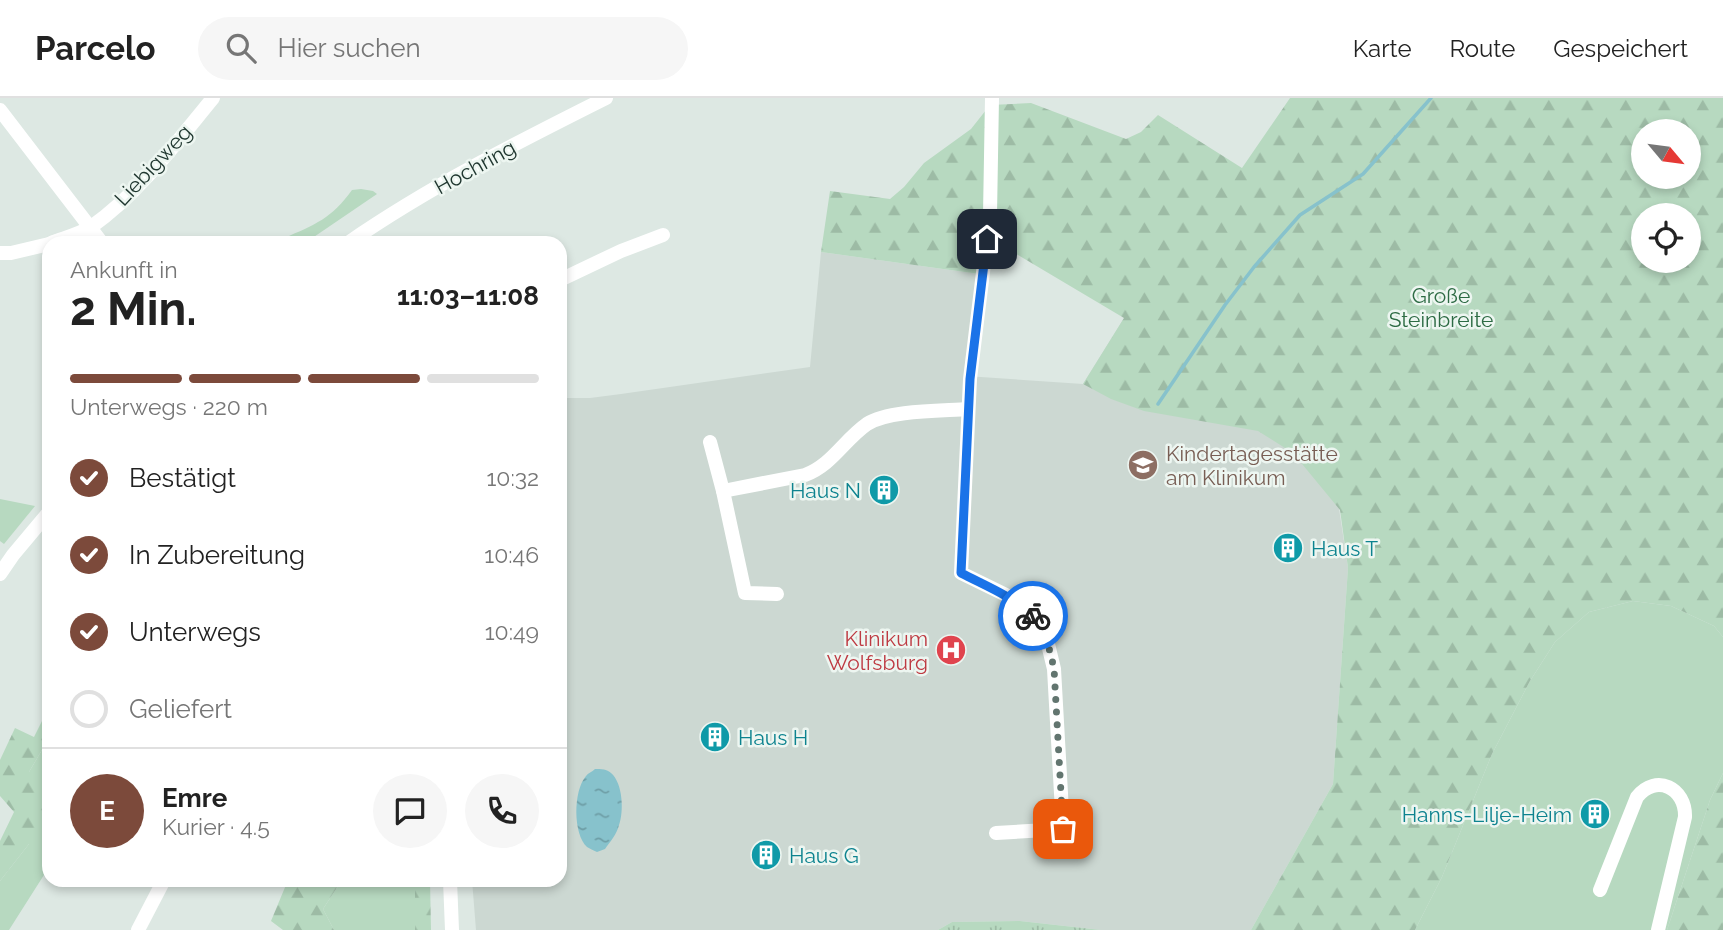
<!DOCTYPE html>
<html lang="de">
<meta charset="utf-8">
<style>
:root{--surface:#fff;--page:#f6f6f6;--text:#222;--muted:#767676;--line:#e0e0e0;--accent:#7c4a3b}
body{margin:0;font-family:Raleway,sans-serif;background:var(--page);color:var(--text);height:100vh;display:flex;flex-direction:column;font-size:26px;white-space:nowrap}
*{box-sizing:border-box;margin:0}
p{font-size:23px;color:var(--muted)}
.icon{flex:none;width:38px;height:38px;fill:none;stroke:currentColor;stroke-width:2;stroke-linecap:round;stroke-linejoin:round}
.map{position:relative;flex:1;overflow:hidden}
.panel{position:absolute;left:42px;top:138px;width:525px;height:651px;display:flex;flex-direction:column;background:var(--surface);border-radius:21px;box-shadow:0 4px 10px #0003}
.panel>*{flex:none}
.needle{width:46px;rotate:119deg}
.buttons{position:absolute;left:1631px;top:21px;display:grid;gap:14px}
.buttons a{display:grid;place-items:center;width:70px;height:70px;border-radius:50%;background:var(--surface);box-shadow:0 4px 10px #0003;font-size:35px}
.pin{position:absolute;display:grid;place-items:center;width:60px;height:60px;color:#fff;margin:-30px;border-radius:14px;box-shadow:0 4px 10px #0006}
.courier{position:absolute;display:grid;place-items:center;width:70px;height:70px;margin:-35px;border:5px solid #1a73e8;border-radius:50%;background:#fff;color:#222;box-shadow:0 2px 9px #0007}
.overview em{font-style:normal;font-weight:700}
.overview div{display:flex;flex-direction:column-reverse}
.overview{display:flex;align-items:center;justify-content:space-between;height:119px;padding:0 28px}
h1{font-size:46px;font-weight:700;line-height:52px}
.bar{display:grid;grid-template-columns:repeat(4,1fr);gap:10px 7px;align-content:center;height:84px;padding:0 28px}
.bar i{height:9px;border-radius:5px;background:var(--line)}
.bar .active{background:var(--accent)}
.bar p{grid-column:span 4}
.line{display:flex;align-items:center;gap:18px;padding:0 28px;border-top:2px solid var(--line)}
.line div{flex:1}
.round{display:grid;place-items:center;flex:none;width:74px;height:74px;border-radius:37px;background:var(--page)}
ol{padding:0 28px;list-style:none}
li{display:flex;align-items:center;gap:21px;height:77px}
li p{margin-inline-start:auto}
li .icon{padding:7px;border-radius:50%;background:var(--accent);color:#fff;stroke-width:4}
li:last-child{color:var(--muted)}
li i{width:38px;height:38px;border:4px solid var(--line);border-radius:50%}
header{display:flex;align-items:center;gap:42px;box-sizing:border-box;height:98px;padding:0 35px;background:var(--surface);border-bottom:2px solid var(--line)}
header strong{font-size:33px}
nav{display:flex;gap:38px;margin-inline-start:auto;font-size:24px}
.search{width:490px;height:63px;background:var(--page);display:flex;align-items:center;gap:18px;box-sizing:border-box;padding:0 24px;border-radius:38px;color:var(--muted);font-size:26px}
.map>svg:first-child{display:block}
</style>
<header>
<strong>Parcelo</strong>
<div class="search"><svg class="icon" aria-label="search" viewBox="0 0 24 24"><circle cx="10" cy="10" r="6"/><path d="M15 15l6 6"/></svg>Hier suchen</div>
<nav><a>Karte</a><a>Route</a><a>Gespeichert</a></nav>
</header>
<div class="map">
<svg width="1723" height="832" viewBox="0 0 1723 832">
<defs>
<pattern id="forest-firs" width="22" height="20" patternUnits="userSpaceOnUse" patternTransform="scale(1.75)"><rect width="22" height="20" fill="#b7d9c0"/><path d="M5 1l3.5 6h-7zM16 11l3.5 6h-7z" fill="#9dbba5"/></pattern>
<pattern id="park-tufts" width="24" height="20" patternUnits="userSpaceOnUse" patternTransform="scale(1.75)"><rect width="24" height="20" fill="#b7d9c0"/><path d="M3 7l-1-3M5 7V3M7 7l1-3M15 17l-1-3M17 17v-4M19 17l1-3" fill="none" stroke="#9dbba5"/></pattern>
<pattern id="water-ripples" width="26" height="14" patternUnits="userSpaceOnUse" patternTransform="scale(1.75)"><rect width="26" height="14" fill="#87c2cc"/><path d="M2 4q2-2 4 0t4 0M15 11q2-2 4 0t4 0" fill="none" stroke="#6e9ea6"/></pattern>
</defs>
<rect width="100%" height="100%" fill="#dde8e3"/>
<path fill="#ccd8d2" d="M821 154 979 176 966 278 1083 286 1124 220 1331 358 1348 470 1333 686 1251 832H1101L1020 823 952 824 938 832H476L472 782H560V300H590L621 296 810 269Z"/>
<g fill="#b7d9c0">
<path d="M361 91 373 93 377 96 305 145H282L284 140C315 127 332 120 352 92Z"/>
<path d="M0 401 35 408 4 446 0 443Z"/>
<path d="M1633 503 1671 508 1714 528 1723 539V675L1710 702 1667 832H1415L1442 779 1492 656 1530 583 1555 544 1589 514Z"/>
<path d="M49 640V769L9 832H0V783L29 746V674Z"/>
<path d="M342 782H416L417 832H334L323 811Z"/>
</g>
<g fill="url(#forest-firs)" fill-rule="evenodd">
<path d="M1290 0H1723V539L1714 528 1671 508 1633 503 1589 514 1555 544 1530 583 1492 656 1442 779 1415 832H1251L1333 686 1348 470 1340 412 1293 355 1258 333 1144 313 1111 301 1083 286 1124 220 986 138 979 176 821 154 830 93 890 101 904 89 924 65 971 31 990 7 1031 5 1126 41 1141 34 1158 17 1242 70ZM1643 33H1689V79H1643ZM1643 117H1689V163H1643Z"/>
<path d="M49 609V640L29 674 48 701 29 746 0 783V743L14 714 0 698V662L15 630 34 639Z"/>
<path d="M1723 675V832H1667L1710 702Z"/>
<path d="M288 782H342L323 811 334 832H283L271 823Z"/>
<path d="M415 782H430L431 832H415Z"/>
</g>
<path fill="url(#park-tufts)" d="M1020 823 1101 832H938L952 824Z"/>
<path fill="url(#water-ripples)" d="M595 671C601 671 607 671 611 675 623 685 624 714 619 727 617 736 610 744 605 751L597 754C593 752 590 751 587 749 573 736 573 693 586 678 588 675 592 674 595 671Z"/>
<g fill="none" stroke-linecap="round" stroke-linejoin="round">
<path stroke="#87c2cc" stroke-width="3.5" d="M1158 306 1225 207 1254 169 1300 117 1363 76 1431 0"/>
<g stroke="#fff" stroke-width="14">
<path d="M992 0 990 117 970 281 961 475 1006 497 1022 508 1033 518 1047 542 1054 571 1063 731 996 735"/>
<path d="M0 12 102 145"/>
<path d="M51 145C64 140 80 136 91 129 139 95 176 45 213 0"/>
<path d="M348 145C429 89 518 44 606 0"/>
<path d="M0 155H11L49 146"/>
<path d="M560 182 621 153 663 137"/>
<path d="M710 344 723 393 745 495 777 496"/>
<path d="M723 393 805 377C832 367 844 342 867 326 889 312 942 313 968 311"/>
<path d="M0 476 13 457 49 414"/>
<path d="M450 782 452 832"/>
<path d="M1600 792 1637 699C1656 675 1686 690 1685 719L1658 832"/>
<path d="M138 832 164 782"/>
</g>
</g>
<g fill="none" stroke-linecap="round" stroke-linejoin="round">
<path stroke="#62756f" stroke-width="7" stroke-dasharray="0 12.6" d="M1033 518 1047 542 1054 570 1063 731"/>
<path stroke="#1a73e8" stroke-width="9" d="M987 141 970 281 961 475C986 488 1012 498 1033 518"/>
</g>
<defs>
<g id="school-disc" transform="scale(1.575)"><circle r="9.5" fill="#8d6e63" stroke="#edf6f1"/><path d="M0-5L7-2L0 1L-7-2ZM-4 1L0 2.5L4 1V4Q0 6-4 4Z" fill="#fff"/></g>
<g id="building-disc" transform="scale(1.575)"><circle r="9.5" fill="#0f9aa8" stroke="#edf6f1"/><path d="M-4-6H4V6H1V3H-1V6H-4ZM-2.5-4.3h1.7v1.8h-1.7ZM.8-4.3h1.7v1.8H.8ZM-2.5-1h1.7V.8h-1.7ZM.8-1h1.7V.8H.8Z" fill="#fff"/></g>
<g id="hospital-disc" transform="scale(1.575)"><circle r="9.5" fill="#e0444e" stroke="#edf6f1"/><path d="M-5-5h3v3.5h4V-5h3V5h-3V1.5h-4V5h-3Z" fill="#fff"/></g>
</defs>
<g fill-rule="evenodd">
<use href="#school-disc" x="1143" y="367"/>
<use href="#building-disc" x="884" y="392"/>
<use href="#building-disc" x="1288" y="450"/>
<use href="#hospital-disc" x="951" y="552"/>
<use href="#building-disc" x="715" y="639"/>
<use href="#building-disc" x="1595" y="716"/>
<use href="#building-disc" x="766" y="757"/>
</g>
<g text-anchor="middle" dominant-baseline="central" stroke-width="5" stroke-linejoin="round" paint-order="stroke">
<g font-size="21" fill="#203730" stroke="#edf6f1">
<text transform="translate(153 67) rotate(-47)">Liebigweg</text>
<text transform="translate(475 69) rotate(-29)">Hochring</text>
</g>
<g font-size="21" fill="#2d6b44" stroke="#edf6f1">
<text x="1441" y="197">Große<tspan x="1441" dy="24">Steinbreite</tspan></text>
</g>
<g font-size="21" fill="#785e54" stroke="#edf6f1" text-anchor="start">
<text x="1166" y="355">Kindertagesstätte<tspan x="1166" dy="24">am Klinikum</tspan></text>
</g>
<g font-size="21" fill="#0d838f" stroke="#edf6f1" text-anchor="start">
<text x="861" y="392" text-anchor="end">Haus N</text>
<text x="1311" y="450">Haus T</text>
<text x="738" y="639">Haus H</text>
<text x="1572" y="716" text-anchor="end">Hanns-Lilje-Heim</text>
<text x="789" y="757">Haus G</text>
</g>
<g font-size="21" fill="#be3a42" stroke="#edf6f1" text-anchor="end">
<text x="928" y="540">Klinikum<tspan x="928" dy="24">Wolfsburg</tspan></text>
</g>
</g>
</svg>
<div class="buttons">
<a><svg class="needle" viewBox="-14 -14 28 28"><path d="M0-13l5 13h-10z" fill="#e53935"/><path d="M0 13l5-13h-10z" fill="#767676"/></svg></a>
<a><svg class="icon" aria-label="locate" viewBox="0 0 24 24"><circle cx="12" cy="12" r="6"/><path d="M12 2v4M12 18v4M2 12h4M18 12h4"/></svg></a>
</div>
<div class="pin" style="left:1063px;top:731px;background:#ea580c"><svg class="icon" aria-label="bag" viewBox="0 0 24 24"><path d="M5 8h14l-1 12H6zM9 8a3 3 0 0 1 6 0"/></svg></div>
<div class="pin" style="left:987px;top:141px;background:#1f2937"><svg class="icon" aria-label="home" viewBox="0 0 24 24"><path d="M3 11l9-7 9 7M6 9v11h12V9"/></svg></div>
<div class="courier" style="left:1033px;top:518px"><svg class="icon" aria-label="bike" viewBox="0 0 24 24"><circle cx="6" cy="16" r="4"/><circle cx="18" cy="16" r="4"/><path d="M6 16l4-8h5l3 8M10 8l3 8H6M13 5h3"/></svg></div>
<section class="panel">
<div class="overview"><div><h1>2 Min.</h1><p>Ankunft in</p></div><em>11:03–11:08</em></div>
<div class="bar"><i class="active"></i><i class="active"></i><i class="active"></i><i></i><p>Unterwegs · 220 m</p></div>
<ol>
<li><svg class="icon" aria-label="check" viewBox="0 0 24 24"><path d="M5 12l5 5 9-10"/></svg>Bestätigt<p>10:32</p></li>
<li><svg class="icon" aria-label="check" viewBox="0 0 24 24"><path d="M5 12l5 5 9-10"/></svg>In Zubereitung<p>10:46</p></li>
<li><svg class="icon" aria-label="check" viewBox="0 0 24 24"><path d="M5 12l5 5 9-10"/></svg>Unterwegs<p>10:49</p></li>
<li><i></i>Geliefert</li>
</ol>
<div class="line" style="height:126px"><b class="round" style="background:var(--accent);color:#fff">E</b><div><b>Emre</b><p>Kurier · 4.5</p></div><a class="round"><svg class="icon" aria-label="chat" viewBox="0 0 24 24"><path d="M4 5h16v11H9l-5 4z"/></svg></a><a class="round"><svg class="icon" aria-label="phone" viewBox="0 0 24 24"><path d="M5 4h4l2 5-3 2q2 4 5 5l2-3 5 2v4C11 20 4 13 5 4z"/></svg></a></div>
</section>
</div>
